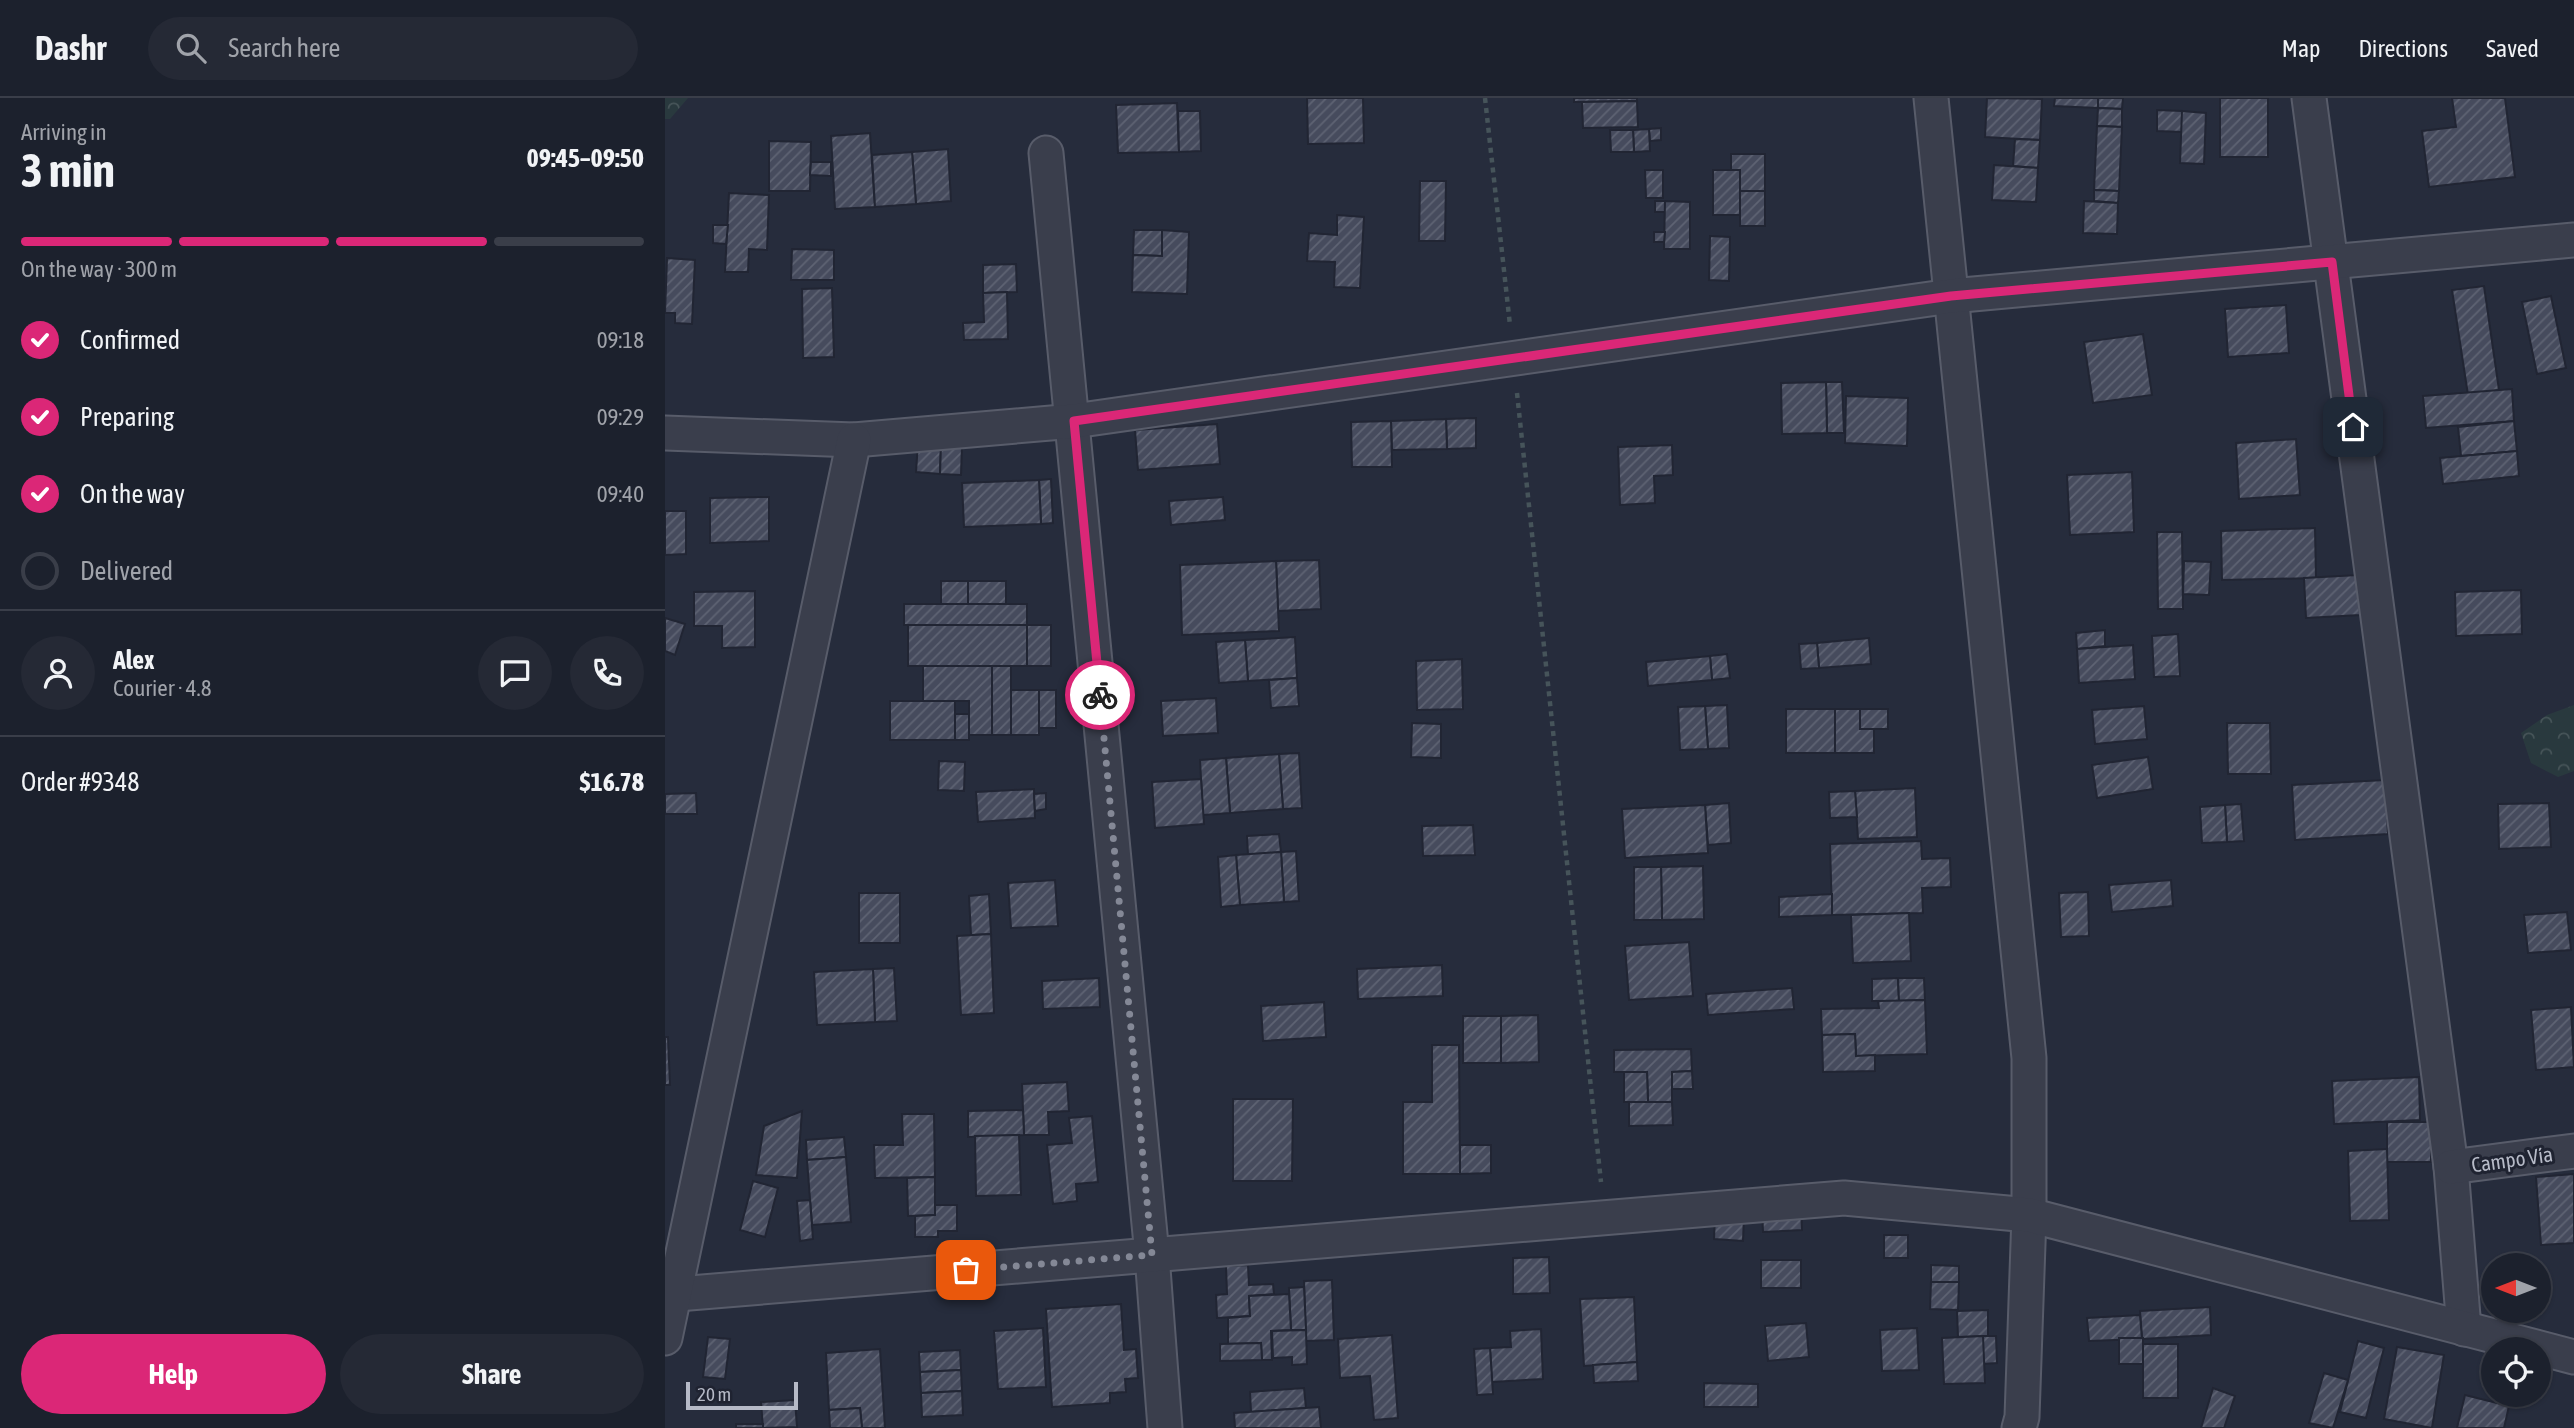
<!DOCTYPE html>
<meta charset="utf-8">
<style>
:root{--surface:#1c212d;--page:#252935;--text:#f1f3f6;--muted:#a0a3aa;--line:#3a3e49;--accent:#db2777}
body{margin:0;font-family:"Asap Condensed",sans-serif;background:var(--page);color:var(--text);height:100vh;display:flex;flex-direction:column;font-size:26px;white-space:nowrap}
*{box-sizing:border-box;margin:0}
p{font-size:23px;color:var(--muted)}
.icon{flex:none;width:38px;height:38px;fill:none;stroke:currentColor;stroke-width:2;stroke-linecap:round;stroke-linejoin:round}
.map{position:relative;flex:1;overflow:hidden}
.drawer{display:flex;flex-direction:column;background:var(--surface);width:665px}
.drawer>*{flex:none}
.needle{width:46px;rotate:270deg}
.buttons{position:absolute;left:1816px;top:1155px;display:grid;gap:14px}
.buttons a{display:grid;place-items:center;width:70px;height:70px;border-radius:50%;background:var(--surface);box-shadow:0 2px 5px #0004,0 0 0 2px var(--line);font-size:35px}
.scale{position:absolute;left:21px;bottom:18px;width:112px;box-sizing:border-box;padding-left:7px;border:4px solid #b6bac7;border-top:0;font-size:19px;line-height:24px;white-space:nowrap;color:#b6bac7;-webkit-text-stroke:5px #1f2331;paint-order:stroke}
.pin{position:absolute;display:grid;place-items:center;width:60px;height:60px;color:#fff;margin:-30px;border-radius:14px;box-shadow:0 4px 10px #0006}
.courier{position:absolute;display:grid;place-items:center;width:70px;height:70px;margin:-35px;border:5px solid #db2777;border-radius:50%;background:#fff;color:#222;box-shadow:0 2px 9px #0007}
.headline em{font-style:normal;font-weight:700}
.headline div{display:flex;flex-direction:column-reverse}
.headline{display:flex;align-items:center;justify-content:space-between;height:119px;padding:0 21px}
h1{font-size:46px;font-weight:700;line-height:52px}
.bar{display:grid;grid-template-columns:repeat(4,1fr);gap:10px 7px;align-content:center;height:84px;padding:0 21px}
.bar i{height:9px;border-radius:5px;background:var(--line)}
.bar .active{background:var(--accent)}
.bar p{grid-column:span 4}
.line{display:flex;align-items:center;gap:18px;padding:0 21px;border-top:2px solid var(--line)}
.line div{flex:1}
.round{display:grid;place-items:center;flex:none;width:74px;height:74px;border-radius:37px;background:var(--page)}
ol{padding:0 21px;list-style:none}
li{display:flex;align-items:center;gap:21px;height:77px}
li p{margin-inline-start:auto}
li .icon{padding:7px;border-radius:50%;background:var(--accent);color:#fff;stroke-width:4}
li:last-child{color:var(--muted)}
li i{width:38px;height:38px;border:4px solid var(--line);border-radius:50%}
.button{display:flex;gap:14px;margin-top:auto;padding:14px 21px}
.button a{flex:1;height:80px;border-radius:42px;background:var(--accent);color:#fff;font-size:28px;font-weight:700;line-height:80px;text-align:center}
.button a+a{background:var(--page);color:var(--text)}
header{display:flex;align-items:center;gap:42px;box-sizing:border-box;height:98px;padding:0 35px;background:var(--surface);border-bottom:2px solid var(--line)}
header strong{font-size:33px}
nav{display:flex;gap:38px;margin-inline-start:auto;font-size:24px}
.search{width:490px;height:63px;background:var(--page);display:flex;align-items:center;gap:18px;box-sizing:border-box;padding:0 24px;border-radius:38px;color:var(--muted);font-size:26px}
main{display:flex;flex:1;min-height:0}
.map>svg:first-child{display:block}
</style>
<header>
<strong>Dashr</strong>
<div class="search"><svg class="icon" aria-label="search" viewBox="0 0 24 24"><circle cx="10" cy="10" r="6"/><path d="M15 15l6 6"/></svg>Search here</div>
<nav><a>Map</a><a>Directions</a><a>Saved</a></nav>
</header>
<main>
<section class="drawer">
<div class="headline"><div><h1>3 min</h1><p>Arriving in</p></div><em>09:45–09:50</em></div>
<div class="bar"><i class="active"></i><i class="active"></i><i class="active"></i><i></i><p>On the way · 300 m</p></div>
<ol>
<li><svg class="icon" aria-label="check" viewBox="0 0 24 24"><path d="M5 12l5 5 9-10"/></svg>Confirmed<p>09:18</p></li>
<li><svg class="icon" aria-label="check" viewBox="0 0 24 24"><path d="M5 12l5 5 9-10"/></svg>Preparing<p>09:29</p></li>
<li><svg class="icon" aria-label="check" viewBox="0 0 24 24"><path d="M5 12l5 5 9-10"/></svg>On the way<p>09:40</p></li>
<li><i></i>Delivered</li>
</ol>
<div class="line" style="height:126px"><a class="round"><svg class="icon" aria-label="person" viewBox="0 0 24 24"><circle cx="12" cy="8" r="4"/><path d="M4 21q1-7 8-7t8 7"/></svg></a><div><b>Alex</b><p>Courier · 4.8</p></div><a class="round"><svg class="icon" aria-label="chat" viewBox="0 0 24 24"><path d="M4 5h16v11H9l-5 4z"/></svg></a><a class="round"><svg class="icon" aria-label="phone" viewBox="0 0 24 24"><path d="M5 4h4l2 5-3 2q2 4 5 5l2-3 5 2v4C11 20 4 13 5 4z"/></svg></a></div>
<div class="line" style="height:91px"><div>Order #9348</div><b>$16.78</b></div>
<div class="button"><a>Help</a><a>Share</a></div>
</section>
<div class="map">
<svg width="1909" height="1330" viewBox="0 0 1909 1330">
<defs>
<pattern id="forest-crowns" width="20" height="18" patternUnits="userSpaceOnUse" patternTransform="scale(1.75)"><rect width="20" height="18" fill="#29393e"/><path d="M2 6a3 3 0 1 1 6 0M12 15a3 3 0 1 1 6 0" fill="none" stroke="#465458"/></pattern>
<pattern id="building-hatch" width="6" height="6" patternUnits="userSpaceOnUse" patternTransform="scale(1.75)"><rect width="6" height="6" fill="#464b5d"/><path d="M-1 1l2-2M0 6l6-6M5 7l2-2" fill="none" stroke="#5e6373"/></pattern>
</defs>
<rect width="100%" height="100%" fill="#262c3c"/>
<g fill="url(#forest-crowns)">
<path d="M0 0H23L5 21H0Z"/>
<path d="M1909 607V673L1893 679 1866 665 1856 635 1882 617Z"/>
</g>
<g fill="url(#building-hatch)" stroke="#212533" stroke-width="2">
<path d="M642 0H698L699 45 643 46Z"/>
<path d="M909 0H972V3L909 4Z"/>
<path d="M1322 0 1377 1 1375 42 1320 39Z"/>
<path d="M1390 0H1433V10L1389 8Z"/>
<path d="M1433 0H1458L1457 11 1433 10Z"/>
<rect x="1555" y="0" width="48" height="59"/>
<path d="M1787 0H1840L1850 79 1764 89 1757 33 1791 29Z"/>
<path d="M972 3 973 29 918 30 917 4Z"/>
<path d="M512 5 514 54 453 55 451 7Z"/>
<path d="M1433 10 1457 11V29L1432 28Z"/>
<path d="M1492 12 1517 13V34L1492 33Z"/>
<path d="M513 13H535L536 53 514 54Z"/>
<path d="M1517 13 1541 15 1539 66 1515 65Z"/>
<path d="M1432 28 1457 29 1454 93 1429 92Z"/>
<path d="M996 30V42L985 43 984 31Z"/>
<path d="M984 31 985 53 969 54 968 32Z"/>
<path d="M945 32H968L969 54H946Z"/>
<path d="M205 35 210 109 170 111 166 38Z"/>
<path d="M1350 41 1375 42 1373 70 1348 68Z"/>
<path d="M104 43 146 44 145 93H104Z"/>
<path d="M283 51 286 103 251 106 247 54Z"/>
<path d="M247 54 251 106 210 109 207 57Z"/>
<path d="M1066 56H1100V93H1075V72H1066Z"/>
<path d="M146 64H166V78L145 77Z"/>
<path d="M1329 67 1373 70 1371 104 1327 102Z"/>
<path d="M980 72H998V100H981Z"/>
<rect x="1048" y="72" width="27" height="45"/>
<path d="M755 83H781L780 143H754Z"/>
<path d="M1429 92 1454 93 1453 105 1429 103Z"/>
<rect x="1075" y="93" width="25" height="35"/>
<path d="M64 95 104 97 102 152 84 151 83 174H60Z"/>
<rect x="990" y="103" width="10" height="11"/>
<path d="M1000 103 1025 104V151H999Z"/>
<path d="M1419 103 1453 105 1452 136 1418 135Z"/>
<path d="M672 117 699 119 695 190 669 189 670 164 642 163 644 135 672 137Z"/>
<path d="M48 127H63L61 146 48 145Z"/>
<path d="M469 132H497V158L468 157Z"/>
<path d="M497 132 524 134 522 196 467 194 468 157 497 158Z"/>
<path d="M989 134H1000L999 144H989Z"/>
<path d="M1045 138 1065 139 1064 183 1044 182Z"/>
<path d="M127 151 169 152V182H126Z"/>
<path d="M2 160 30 162 27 226 10 225V215H0Z"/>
<path d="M351 166 352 194 318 195V167Z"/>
<path d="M1819 188 1834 292 1803 297 1787 192Z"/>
<path d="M167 190 169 259 138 260 137 191Z"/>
<path d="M342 194 343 241 299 242 298 225 319 224 318 195Z"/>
<path d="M1886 198 1901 270 1872 276 1857 204Z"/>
<path d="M1621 207 1624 255 1563 259 1560 211Z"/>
<path d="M1478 236 1487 297 1428 305 1419 244Z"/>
<path d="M1161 284H1177L1179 335H1162Z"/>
<path d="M1161 284 1162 335 1117 336 1116 285Z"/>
<path d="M1847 291 1849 323 1761 330 1758 298Z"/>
<path d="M1181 298 1243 300 1242 348 1180 345Z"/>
<path d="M811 320V350L782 351 781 321Z"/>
<path d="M781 321 782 351 727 352 726 323Z"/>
<path d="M726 323 727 369H687L686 324Z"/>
<path d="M1849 323 1852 353 1796 358 1793 329Z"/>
<path d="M552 326 555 366 473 372 470 332Z"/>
<path d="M1631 341 1635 397 1574 401 1571 345Z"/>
<path d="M253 345 276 347 275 376 251 374Z"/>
<path d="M276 347 297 348 296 377 275 376Z"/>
<path d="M1007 347 1008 377 989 378 990 405 955 407 953 349Z"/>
<path d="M1852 353 1854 378 1778 386 1775 360Z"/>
<path d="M1467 374 1469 434 1405 437 1402 377Z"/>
<path d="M386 381 388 425 376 426 374 382Z"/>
<path d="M374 382 376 426 299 429 297 385Z"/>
<path d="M104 399V443L45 445V400Z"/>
<path d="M558 399 560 422 506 427 504 403Z"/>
<path d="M0 413H21V456L0 457Z"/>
<path d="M1650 430 1651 480 1557 482 1556 433Z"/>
<path d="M1492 434H1517L1518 511H1493Z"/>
<path d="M654 462 656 511 613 513 611 463Z"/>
<path d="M611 463 614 533 517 537 515 467Z"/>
<path d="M1519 463 1546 464 1544 497 1518 496Z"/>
<path d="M1693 477 1695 517 1641 520 1639 480Z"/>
<rect x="276" y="483" width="27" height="23"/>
<rect x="303" y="483" width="38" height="23"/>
<path d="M1856 492 1857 536 1791 538 1790 494Z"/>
<path d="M90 493V549L57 550V528H29V494Z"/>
<rect x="239" y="506" width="123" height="21"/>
<path d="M0 520 20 526 10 557 0 553Z"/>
<rect x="243" y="527" width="119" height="41"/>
<rect x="362" y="527" width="24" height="41"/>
<path d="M1440 532V548L1412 551 1411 535Z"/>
<path d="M1513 536 1515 578 1489 579 1487 538Z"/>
<path d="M630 539 632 580 583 583 580 542Z"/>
<path d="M1204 540 1206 566 1154 570 1152 545Z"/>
<path d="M580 542 583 583 554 585 551 544Z"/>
<path d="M1152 545 1154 570 1136 571 1134 546Z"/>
<path d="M1468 547 1470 581 1414 585 1412 551Z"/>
<path d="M1062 556 1065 580 1047 582 1045 558Z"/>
<path d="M1045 558 1047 582 983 588 981 564Z"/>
<path d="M797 561 798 611 752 612 751 563Z"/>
<path d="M258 568H327V637H304V603H258Z"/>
<rect x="327" y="568" width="19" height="69"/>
<path d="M632 580 634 608 606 610 604 582Z"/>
<rect x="346" y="592" width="28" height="45"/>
<rect x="374" y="592" width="17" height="38"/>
<path d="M551 600 553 635 498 638 496 603Z"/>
<rect x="225" y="603" width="65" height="39"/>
<path d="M1062 607 1064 650 1043 651 1040 608Z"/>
<path d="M1040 608 1043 651 1015 652 1013 609Z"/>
<path d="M1479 608 1482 641 1430 646 1427 612Z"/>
<rect x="1121" y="611" width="49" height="44"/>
<path d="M1170 611H1195V631H1209V655H1170Z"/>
<rect x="1195" y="611" width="28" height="20"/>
<rect x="290" y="616" width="14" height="26"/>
<path d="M747 625 776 626V660L746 659Z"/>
<path d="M1562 625H1605L1606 676H1563Z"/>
<path d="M634 655 637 710 618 711 614 656Z"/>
<path d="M614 656 618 711 565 715 561 660Z"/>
<path d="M1483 659 1488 691 1432 700 1427 667Z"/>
<path d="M561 660 565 715 538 717 535 662Z"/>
<path d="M274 663 300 664 299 693 273 692Z"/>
<path d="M536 681 539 726 490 730 487 684Z"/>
<path d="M1720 682 1723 736 1630 742 1627 687Z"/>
<path d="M1250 690 1252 739 1193 741 1190 693Z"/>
<path d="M369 691 370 720 313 724 311 694Z"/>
<path d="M1190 693 1192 719 1165 720 1164 694Z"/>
<path d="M31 695 32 716H0V696Z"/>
<path d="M381 695V711L370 713 369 696Z"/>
<path d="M1064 705 1066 745 1043 747 1040 707Z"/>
<path d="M1884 705 1886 749 1834 751 1833 706Z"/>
<path d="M1576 706 1579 743 1562 744 1560 707Z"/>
<path d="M1040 707 1043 755 960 760 957 711Z"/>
<path d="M1560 707 1562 744 1537 745 1535 709Z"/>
<path d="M808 727 810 757 758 758 757 728Z"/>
<path d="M614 736 616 754 583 757 582 738Z"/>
<path d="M1256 743 1257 761 1285 760 1286 789 1257 790 1258 815 1167 817 1165 746Z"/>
<path d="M631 753 634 803 619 804 616 754Z"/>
<path d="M616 754 619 804 575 807 571 757Z"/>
<path d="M571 757 575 807 556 809 553 759Z"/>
<path d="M1038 768 1039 821 997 822 996 769Z"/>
<path d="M969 769H996L997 822H969Z"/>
<path d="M390 782 393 828 346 830 343 785Z"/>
<path d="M1506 782 1508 808 1447 814 1444 787Z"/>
<path d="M1423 794 1424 838 1396 839 1394 795Z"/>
<rect x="194" y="795" width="41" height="50"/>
<path d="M324 796 326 836 306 837 304 798Z"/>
<path d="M1167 796V817L1114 819V799Z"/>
<path d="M1902 814 1906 852 1863 855 1859 817Z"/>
<path d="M1244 815 1246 863 1188 865 1186 817Z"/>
<path d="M326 836 329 915 296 917 292 838Z"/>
<path d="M1024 844 1028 898 964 902 960 848Z"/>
<path d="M777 867 778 898 693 901 692 871Z"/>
<path d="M229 870 232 923 210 924 208 871Z"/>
<path d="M208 871 210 924 152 927 149 874Z"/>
<path d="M434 880 435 909 378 911 377 883Z"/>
<path d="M1233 880 1234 903H1207V881Z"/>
<path d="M1233 880H1259L1260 902 1234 903Z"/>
<path d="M1127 890 1129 911 1043 917 1041 896Z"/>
<path d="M1260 902 1262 956 1191 958 1190 936 1157 937 1156 911 1214 910 1213 903Z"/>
<path d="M659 904 661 939 598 943 596 908Z"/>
<path d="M1906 909 1909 969 1871 972 1866 912Z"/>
<path d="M873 917 874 964 836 965V918Z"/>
<rect x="798" y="918" width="38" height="47"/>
<path d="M1190 936 1191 958 1210 957V973L1158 974 1157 937Z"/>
<path d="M0 939H3L5 987H0Z"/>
<path d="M767 947H794L795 1076H738V1004H767Z"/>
<path d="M1026 951 1027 973 1007 974V1004H983L982 974H949V952Z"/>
<path d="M1027 973 1028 991H1007V974Z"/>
<path d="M959 974H982L983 1004H959Z"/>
<path d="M1754 979 1755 1022 1669 1026 1667 983Z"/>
<path d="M402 984 404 1013 383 1014 384 1037H359L357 986Z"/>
<path d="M568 1001H628L627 1083H568Z"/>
<path d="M964 1004H1007L1008 1027 964 1028Z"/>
<path d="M358 1012 359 1037 303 1039V1013Z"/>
<path d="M137 1013 132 1080 91 1077 99 1028Z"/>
<path d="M237 1016H269L270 1079 210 1080 209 1047H238Z"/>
<path d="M427 1018 433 1084 411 1086 412 1103 388 1106 382 1047 407 1045 404 1020Z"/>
<rect x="1722" y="1024" width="44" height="40"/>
<path d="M354 1037 356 1097 311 1098 310 1038Z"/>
<path d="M179 1039 181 1059 142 1062 141 1042Z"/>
<path d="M795 1047H826V1075L795 1076Z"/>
<path d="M1722 1051 1724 1122 1685 1123 1683 1053Z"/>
<path d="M181 1059 186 1124 147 1127 142 1062Z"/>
<path d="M1909 1076V1145L1876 1147 1871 1079Z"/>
<path d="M270 1079V1117L243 1118 242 1080Z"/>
<path d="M88 1083 113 1090 100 1139 75 1132Z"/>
<path d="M145 1102 148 1141 135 1143 132 1103Z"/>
<path d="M270 1107H292V1133H273V1139H250V1118L270 1117Z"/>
<path d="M1136 1109 1137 1132 1098 1134 1097 1110Z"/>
<path d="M1050 1117 1079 1118 1078 1143 1049 1141Z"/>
<rect x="1219" y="1137" width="24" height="23"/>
<path d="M884 1159 885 1195 848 1196V1160Z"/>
<rect x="1096" y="1162" width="40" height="28"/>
<path d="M583 1167 584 1187 608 1186 609 1196 584 1198 585 1218 552 1220 551 1197 562 1196 561 1168Z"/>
<path d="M1266 1167 1294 1168V1184H1266Z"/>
<path d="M667 1182 669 1242 641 1243 639 1183Z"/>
<path d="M1266 1184H1294L1293 1212 1265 1211Z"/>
<path d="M639 1189 641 1232H626L624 1190Z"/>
<path d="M624 1196 626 1232 606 1233 607 1262H597L596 1245 563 1246V1220L585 1218 584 1198Z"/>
<path d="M969 1199 972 1264 919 1268 915 1201Z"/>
<path d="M456 1206 459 1252 471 1251 473 1280 460 1281 461 1294 445 1295V1305L387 1309 381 1211Z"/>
<path d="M1545 1209 1546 1237 1477 1241 1475 1213Z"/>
<path d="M1323 1212V1238L1293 1239 1292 1213Z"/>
<path d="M1475 1217 1477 1241 1424 1243 1422 1220Z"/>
<path d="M1141 1225 1144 1259 1103 1263 1100 1228Z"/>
<path d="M378 1230 381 1289 333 1291 329 1233Z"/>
<path d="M1252 1230 1254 1272 1217 1273 1215 1232Z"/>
<path d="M876 1231 878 1281 827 1284 825 1250 846 1249 845 1233Z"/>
<path d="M641 1232 642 1266 627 1267V1259L608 1260 607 1233Z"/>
<path d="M727 1237 733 1320 709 1322 705 1278 675 1280 673 1241Z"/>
<path d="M1318 1238H1331L1332 1265 1318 1266Z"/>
<path d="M1318 1238 1320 1285 1279 1286 1277 1240Z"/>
<path d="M43 1239 65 1241 60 1281 38 1279Z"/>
<rect x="1454" y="1240" width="24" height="26"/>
<path d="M1693 1243 1719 1250 1701 1320 1675 1314Z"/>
<path d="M596 1245 597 1262 555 1263V1246Z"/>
<rect x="1478" y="1246" width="35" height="54"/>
<path d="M1732 1249 1779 1257 1767 1330 1719 1321Z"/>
<path d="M825 1250 828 1296 812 1297 809 1251Z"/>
<path d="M215 1251 220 1330H197L195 1310 164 1312 161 1255Z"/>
<path d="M295 1252 296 1272 255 1274 254 1254Z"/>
<path d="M972 1264 973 1283 929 1285 928 1267Z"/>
<path d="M296 1272 297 1293 256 1295 255 1274Z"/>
<path d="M1659 1275 1683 1282 1668 1330 1644 1325Z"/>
<path d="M1039 1285 1093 1286V1309H1039Z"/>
<path d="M639 1290 641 1310 586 1314 585 1294Z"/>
<path d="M1548 1290 1570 1298 1559 1330H1536Z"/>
<path d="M297 1293 298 1317 257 1319 256 1295Z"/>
<path d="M1800 1297 1844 1308 1839 1330H1792Z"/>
<path d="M130 1302 132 1329 98 1330 96 1304Z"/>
<path d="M654 1309 656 1330H570L569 1315Z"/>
<path d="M195 1310 197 1330H165L164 1312Z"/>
<rect x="71" y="1326" width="27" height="4"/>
</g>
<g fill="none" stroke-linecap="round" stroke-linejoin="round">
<g stroke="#585c6a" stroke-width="37">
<g id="minor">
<path d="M1266 0 1364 960V1117L1357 1319 1354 1330"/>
<path d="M1644 0 1786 1069 1799 1231"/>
<path d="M381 55 487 1157 500 1330"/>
<path d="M0 335 189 342 409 323 1286 198 1909 142"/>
<path d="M1786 1069 1909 1053"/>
<path d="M0 1197 1179 1100 1364 1117 1909 1259"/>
<path d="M0 1240 189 342"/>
</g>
</g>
<g stroke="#46545a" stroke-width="4.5" stroke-dasharray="5 5" stroke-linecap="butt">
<path d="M820 0 845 227"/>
<path d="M852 295 936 1084"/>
</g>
<use href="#minor" stroke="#3a3e4c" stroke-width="33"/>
</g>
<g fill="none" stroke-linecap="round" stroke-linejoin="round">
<path stroke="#848896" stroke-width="7" stroke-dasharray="0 12.6" d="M301 1172 487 1157 435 597"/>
<path stroke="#db2777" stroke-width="9" d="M435 597 409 323 1286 198 1667 164 1688 329"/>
</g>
<g text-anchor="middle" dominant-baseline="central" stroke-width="6" stroke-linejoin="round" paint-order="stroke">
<g font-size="21" fill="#b6bac7" stroke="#1f2331">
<text transform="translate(1847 1061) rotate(-8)">Campo Vía</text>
</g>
</g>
</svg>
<div class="buttons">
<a><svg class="needle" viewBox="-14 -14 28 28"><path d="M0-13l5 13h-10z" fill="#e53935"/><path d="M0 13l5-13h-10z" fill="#a0a3aa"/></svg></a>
<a><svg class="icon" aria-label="locate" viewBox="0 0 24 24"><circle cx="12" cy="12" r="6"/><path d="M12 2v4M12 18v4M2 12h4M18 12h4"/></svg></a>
</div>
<div class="scale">20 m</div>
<div class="pin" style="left:301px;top:1172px;background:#ea580c"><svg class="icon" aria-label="bag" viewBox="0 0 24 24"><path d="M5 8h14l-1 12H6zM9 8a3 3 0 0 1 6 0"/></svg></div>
<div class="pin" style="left:1688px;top:329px;background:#1f2937"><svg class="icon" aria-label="home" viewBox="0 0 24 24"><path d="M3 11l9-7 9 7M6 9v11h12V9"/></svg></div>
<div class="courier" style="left:435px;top:597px"><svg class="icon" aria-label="bike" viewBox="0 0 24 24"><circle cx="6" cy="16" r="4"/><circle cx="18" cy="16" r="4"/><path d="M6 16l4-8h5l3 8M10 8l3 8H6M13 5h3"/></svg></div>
</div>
</main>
